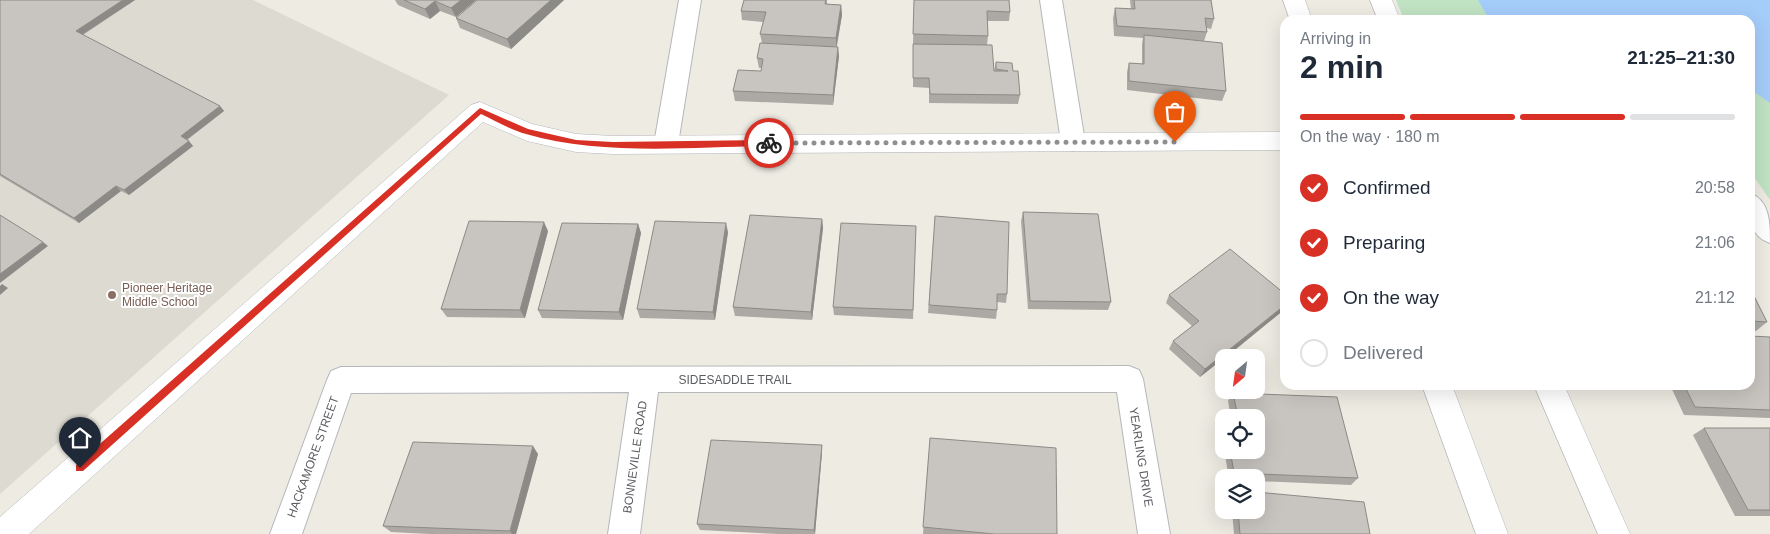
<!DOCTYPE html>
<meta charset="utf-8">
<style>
:root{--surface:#fff;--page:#f2f2f3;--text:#1f2937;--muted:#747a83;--line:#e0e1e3;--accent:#d93025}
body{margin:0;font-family:Arial,sans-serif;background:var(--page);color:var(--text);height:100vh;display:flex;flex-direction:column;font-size:19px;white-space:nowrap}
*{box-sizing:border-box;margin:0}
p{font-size:16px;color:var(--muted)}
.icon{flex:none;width:28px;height:28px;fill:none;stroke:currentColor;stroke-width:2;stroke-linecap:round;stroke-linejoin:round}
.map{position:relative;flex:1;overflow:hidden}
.side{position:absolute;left:1280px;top:15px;width:475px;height:375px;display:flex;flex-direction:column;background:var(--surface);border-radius:15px;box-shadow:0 5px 20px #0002}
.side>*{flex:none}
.needle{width:32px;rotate:209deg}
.tools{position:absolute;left:1215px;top:349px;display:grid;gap:10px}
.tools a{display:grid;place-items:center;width:50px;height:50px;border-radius:10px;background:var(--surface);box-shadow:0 5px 20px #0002;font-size:25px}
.pin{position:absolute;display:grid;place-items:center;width:42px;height:42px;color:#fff;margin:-51px -21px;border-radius:50% 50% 50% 0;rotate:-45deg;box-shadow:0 0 5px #0007}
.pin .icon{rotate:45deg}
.courier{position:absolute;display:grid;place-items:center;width:50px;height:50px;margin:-25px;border:4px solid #d93025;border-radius:50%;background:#fff;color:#222;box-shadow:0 1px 6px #0007}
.summary em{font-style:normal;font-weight:800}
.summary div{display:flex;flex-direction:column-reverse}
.summary{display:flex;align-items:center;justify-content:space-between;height:85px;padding:0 20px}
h1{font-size:32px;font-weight:800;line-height:38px}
.bar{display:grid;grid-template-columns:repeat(4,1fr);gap:8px 5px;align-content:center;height:60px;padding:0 20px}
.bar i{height:6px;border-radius:4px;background:var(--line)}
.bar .current{background:var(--accent)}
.bar p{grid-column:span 4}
ol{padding:0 20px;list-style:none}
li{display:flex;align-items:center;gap:15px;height:55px}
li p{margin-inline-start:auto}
li .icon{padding:5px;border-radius:50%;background:var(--accent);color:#fff;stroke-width:4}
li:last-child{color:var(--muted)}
li i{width:28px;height:28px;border:2px solid var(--line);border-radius:50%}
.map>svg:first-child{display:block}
</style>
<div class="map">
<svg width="1770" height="534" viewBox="0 0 1770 534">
<rect width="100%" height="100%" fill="#edebe2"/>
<path fill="#dcdad1" d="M0 0H253L449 95 0 494Z"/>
<path fill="#c0e3c3" d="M1396 0H1770V200L1750 171V20H1404Z"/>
<path fill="#a5cdfa" d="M1478 0H1770V103L1750 89V20H1499L1488 17Z"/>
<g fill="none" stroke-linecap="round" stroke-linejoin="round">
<g stroke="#b5b7bc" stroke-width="2">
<g id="minor">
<path d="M679 0H701L678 144 674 150 666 153 658 150 654 144Z"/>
<path d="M1040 0H1062L1085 142 1081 148 1073 151 1065 148 1061 142Z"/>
<path d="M1750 193C1770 201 1770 223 1770 243 1747 235 1750 214 1750 193Z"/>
<path d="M1129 366 1139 370 1143 379 1170 534H1138L1117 392H658L640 534H608L629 392 351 393 302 534H270L327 380 331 371 341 367Z"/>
</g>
</g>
<g stroke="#b5b7bc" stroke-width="1">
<path id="tertiary" d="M480 102 532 124 576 134 613 136 1285 132V150L613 154 576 152 527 141 483 122 29 534H0V517L471 105Z"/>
</g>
<g stroke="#b6b8be" stroke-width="1">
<g id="secondary">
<path d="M1283 0H1305L1312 20H1290Z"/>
<path d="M1370 0H1392L1400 20H1378Z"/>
<path d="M1422 385H1452L1508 534H1476Z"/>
<path d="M1534 385H1564L1630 534H1598Z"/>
</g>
</g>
<use href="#minor" fill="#fff" fill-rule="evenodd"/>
<use href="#tertiary" fill="#fff" fill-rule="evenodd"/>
<use href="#secondary" fill="#fff" fill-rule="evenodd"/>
</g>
<g fill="#aca9a5">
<path d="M0 0H135L83 35 220 106 224 111 187 140 193 146 129 195 121 191 79 223 0 176Z"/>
<path d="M395 0H476L456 17 440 11 430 19 398 5Z"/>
<path d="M477 0H564L511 49 460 28 456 18Z"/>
<path d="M744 0H827V4L841 5 842 15 837 46 839 56 833 105 735 101 733 91 761 71 762 68H759L757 58 762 43 760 34 763 22 742 20 741 11Z"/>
<path d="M914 0 1010 12 1009 21H987L988 36 987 45 994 71 996 62 1013 71 1020 95 1018 104 929 103V88L913 87V44L983 45 913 44Z"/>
<path d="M1130 0H1211L1214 19 1211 29 1207 28V32L1204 41 1226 91 1222 101 1127 90V72L1129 63 1142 64V44L1143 38 1114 36 1113 18 1115 8 1131 9Z"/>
<path d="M1023 212 1111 302 1108 310 1028 309 1021 221Z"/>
<path d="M935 216 1007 294 1006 303 997 302V310L996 319 928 313Z"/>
<path d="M822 219 823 228 812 320 735 316 733 307Z"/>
<path d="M638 224 641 233 623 320 542 318 538 310Z"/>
<path d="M916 226 913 319 834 315 833 307Z"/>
<path d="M548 231 525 318 447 317 441 309Z"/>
<path d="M728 232 715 320 640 318 637 309Z"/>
<path d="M1750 288 1767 322 1756 331 1750 330Z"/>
<path d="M1285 294V309L1225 358H1224L1200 377 1169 349 1173 341 1192 326 1166 303 1169 295Z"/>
<path d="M1770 337V418L1684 415 1670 385H1750Z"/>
<path d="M1233 393 1358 478 1351 485 1256 481V478H1229L1224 450H1256V418H1224V417H1231L1228 401Z"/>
<path d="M1224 418V448L1220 424Z"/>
<path d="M1704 428H1770V516H1735L1693 435Z"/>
<path d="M930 438 1057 534H923Z"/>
<path d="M822 445V452L815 534H779L700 530 697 524Z"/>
<path d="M538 454 516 534H430L391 532 383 526Z"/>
<path d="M1232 510H1256L1370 534H1234Z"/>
</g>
<g fill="#8c8a86">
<path d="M123 0H135L80 36 76 31Z"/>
<path d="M461 0H476L456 17 451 8Z"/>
<path d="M551 0H564L511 49 507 39Z"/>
<path d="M435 1 440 11 430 19 425 9Z"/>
<path d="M841 5 842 15 836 48V38Z"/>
<path d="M838 47 839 56 833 105V95Z"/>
<path d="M220 106 224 111 185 141 181 136Z"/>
<path d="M189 141 193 146 129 195 124 190Z"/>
<path d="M116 186 121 191 79 223 74 218Z"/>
<path d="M822 219 823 228 812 320 811 312Z"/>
<path d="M544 222 548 231 525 318 520 310Z"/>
<path d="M726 223 728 232 715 320 713 312Z"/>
<path d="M638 224 641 233 623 320 619 312Z"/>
<path d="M43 242 48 246 0 283V274Z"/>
<path d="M2 284 8 288 0 295V286Z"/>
<path d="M1285 305V309L1225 358H1224L1200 377 1205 369Z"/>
<path d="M822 445V452L815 534 814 530Z"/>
<path d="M533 446 538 454 516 534H512L510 531Z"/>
</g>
<g fill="#c8c5c0" stroke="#8c8a86">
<path d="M0 0H123L76 31 220 106 181 136 189 141 124 190 116 186 74 218 0 174Z"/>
<path d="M404 0H461L451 8 435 1 425 9Z"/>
<path d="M477 0H551L507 39 456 18Z"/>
<path d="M744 0H826L825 4 841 5 836 38 760 34 766 12 741 11Z"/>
<path d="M914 0H1009L1010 12 987 11 988 36 913 34Z"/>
<path d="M1134 0H1211L1214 19 1205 18 1207 32 1117 26 1115 8 1135 9Z"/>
<path d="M1144 35 1222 43 1226 91 1129 81V63L1144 64Z"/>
<path d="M760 43 838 47 833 95 733 91 738 70 761 71 763 59 757 58Z"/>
<path d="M913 44 992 45 994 71H1008L996 69V62L1012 63 1013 71H1018L1020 95 930 94 929 78H913Z"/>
<path d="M1023 212 1098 214 1111 302 1030 301Z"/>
<path d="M0 215 43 242 0 274Z"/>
<path d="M750 215 822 219 811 312 733 307Z"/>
<path d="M935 216 1009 222 1007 294H997V310L929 305Z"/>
<path d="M469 221 544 222 520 310 441 309Z"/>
<path d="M655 221 726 223 713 312 637 309Z"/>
<path d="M562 223 638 224 619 312 538 310Z"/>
<path d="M841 223 916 226 913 310 833 307Z"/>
<path d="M1230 249 1285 294V305L1205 369 1173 341 1199 321 1169 295Z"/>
<path d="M1750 288 1767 322 1750 321Z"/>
<path d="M1750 336 1770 337V410L1695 407 1684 385H1750Z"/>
<path d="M1233 393 1337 397 1358 478 1234 473 1230 450H1256V418H1224V417H1238Z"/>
<path d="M1704 428H1770V510H1748Z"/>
<path d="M930 438 1056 448 1057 534H994L923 527Z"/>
<path d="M711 440 822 445 814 530 697 524Z"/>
<path d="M413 442 533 446 510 531 383 526Z"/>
<path d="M1256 492 1364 502 1370 534H1240L1238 510H1256Z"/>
</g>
<path fill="#d93025" d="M480 108 528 129 576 140 613 142 769 140 772 143 769 146C691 147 600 156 526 134 511 130 496 121 481 114L83 471H76V465Z"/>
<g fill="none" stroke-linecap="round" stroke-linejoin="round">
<path stroke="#8e8f8f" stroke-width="5" stroke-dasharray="0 9" d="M769 143 1175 142"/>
</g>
<circle fill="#8d6e63" stroke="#fff" stroke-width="2" cx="112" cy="295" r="5"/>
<g text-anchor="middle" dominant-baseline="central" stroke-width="4" stroke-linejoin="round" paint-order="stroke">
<g font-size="12" fill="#785e54" stroke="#fff" text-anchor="start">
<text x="122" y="288">Pioneer Heritage<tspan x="122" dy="14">Middle School</tspan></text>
</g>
<g font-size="12" fill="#5b5d62" stroke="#fff">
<text x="735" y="380">SIDESADDLE TRAIL</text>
<text transform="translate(313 457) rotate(-70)">HACKAMORE STREET</text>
<text transform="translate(635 457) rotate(-82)">BONNEVILLE ROAD</text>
<text transform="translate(1141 457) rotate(81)">YEARLING DRIVE</text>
</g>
</g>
</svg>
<div class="tools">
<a><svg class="needle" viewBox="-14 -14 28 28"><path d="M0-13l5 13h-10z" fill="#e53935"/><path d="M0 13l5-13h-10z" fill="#747a83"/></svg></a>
<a><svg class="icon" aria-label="locate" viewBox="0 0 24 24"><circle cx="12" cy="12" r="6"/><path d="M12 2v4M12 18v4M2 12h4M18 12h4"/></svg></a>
<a><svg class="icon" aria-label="layers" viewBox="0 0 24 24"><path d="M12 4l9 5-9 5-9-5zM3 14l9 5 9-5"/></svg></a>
</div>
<div class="pin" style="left:1175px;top:142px;background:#ea580c"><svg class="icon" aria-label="bag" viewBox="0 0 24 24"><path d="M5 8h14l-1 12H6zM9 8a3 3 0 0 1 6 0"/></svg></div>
<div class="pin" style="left:80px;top:468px;background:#1f2937"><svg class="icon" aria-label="home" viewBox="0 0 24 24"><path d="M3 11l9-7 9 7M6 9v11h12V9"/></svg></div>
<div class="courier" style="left:769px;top:143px"><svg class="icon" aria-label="bike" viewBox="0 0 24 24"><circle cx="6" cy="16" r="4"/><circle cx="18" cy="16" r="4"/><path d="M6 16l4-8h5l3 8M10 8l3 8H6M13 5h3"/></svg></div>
<section class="side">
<div class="summary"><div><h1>2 min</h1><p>Arriving in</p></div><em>21:25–21:30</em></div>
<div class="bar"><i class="current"></i><i class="current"></i><i class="current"></i><i></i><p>On the way · 180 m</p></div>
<ol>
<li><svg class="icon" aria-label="check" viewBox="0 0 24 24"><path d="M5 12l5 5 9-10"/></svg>Confirmed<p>20:58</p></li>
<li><svg class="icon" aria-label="check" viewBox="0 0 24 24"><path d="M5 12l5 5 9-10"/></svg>Preparing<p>21:06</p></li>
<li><svg class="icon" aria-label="check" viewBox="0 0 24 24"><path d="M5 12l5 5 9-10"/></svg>On the way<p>21:12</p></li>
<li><i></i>Delivered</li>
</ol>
</section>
</div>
